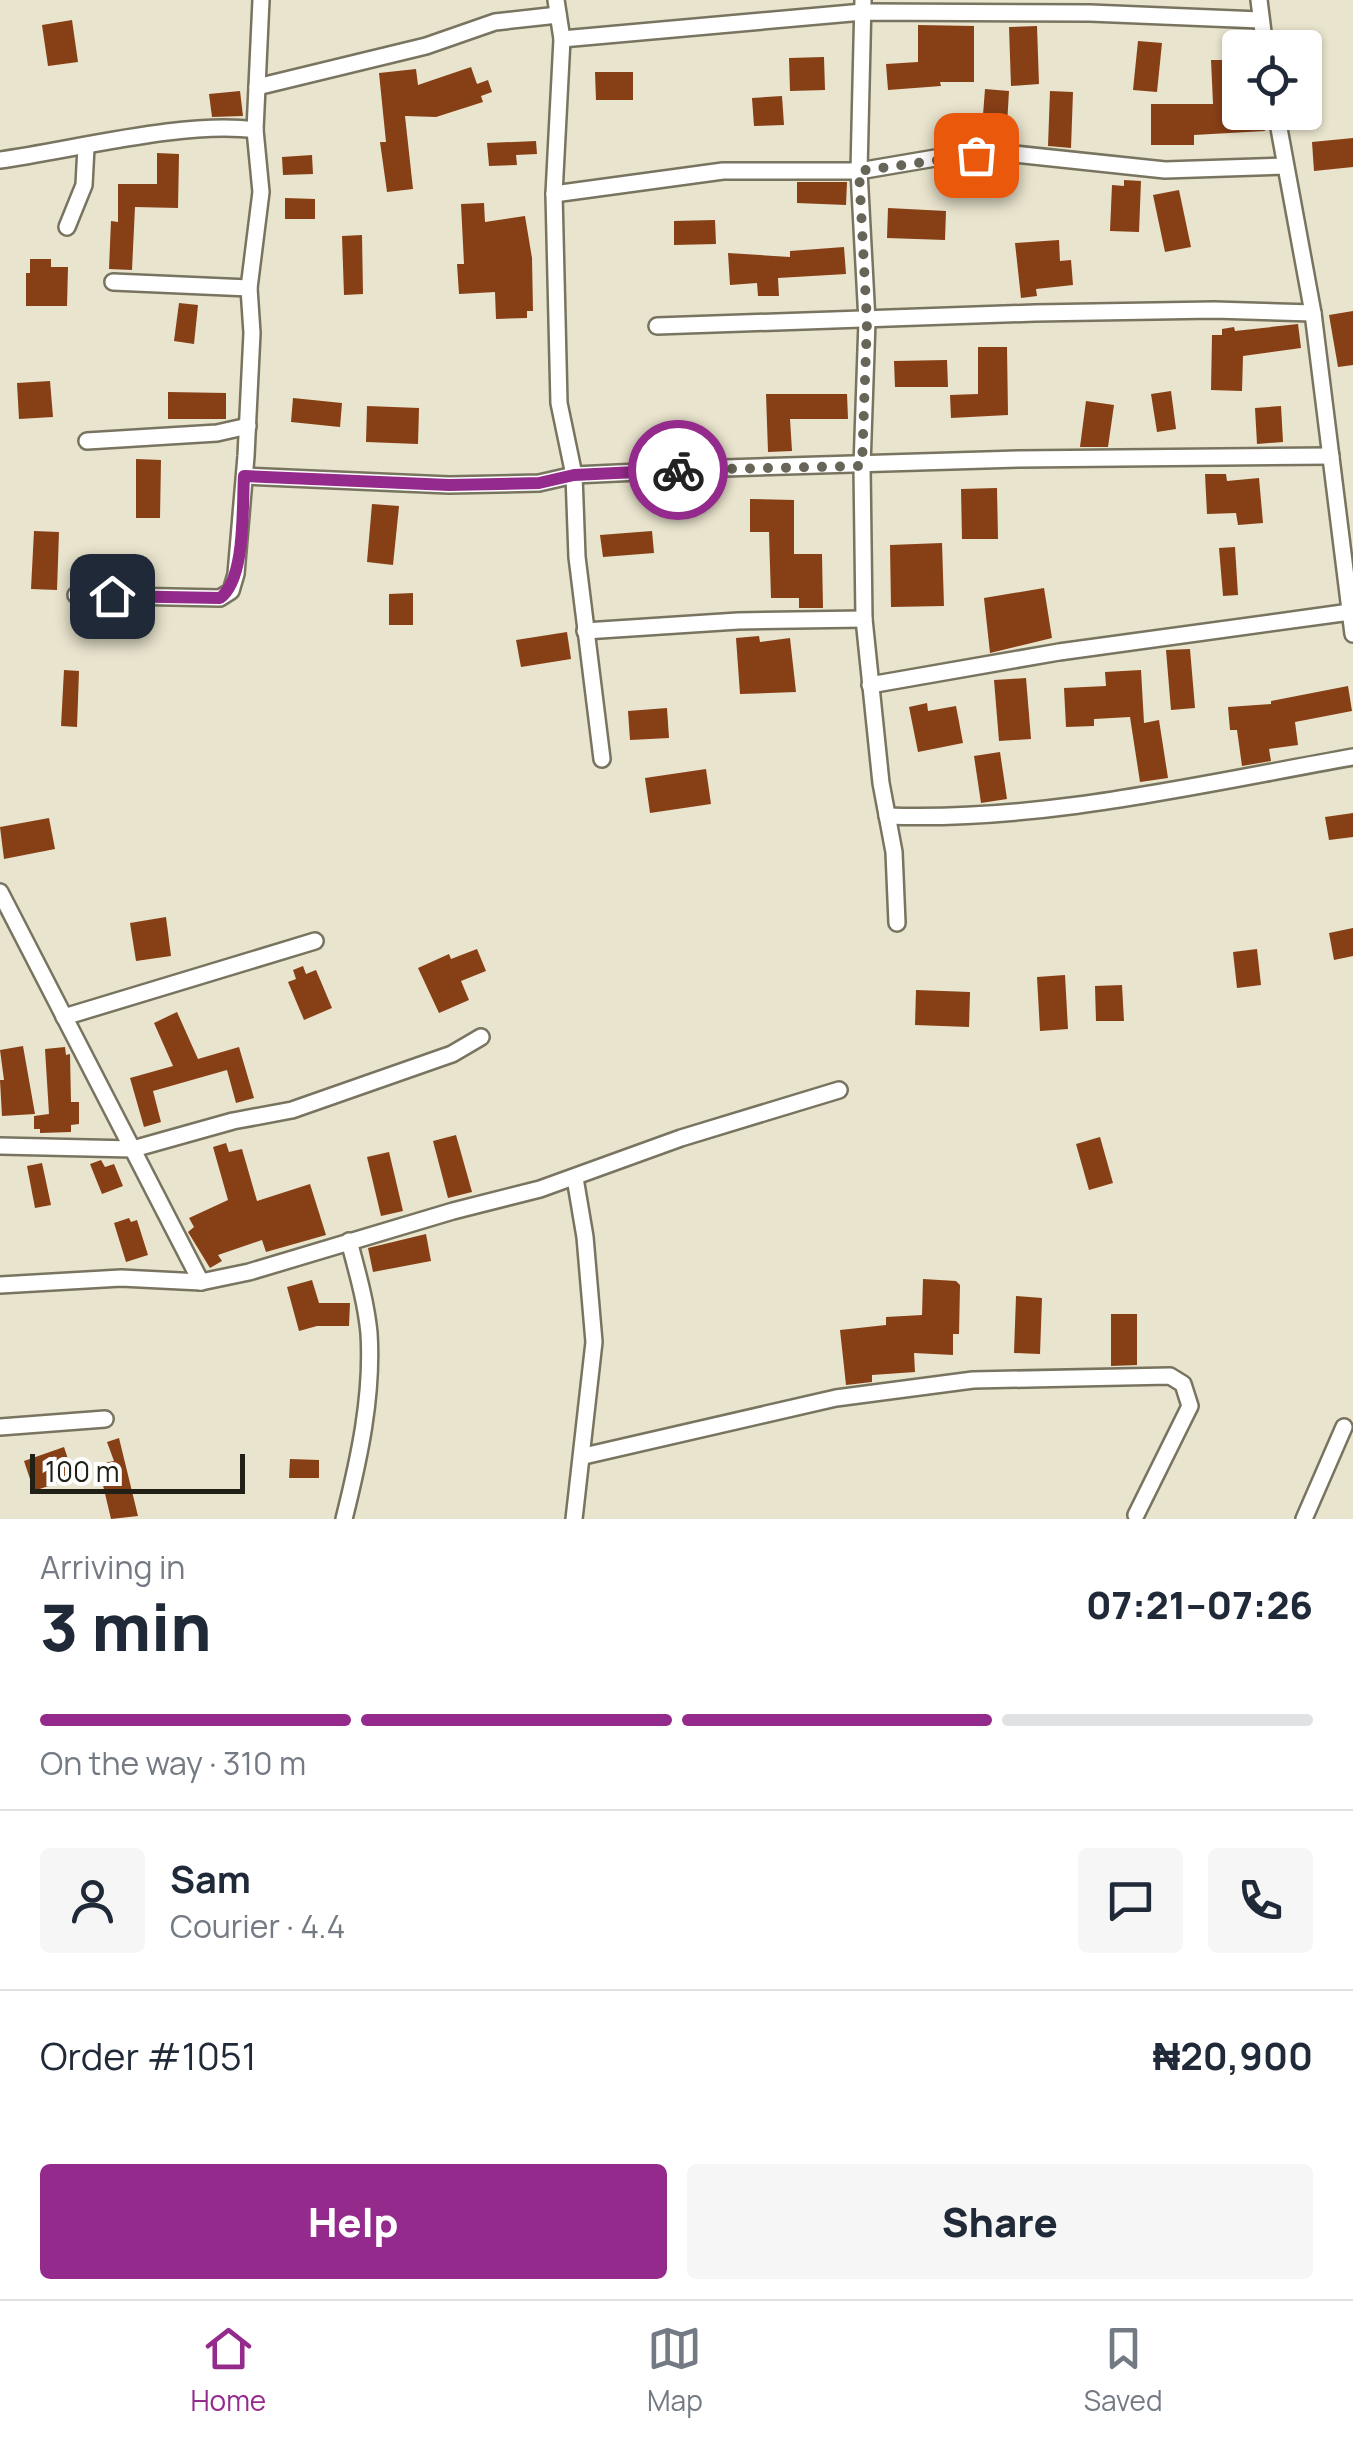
<!DOCTYPE html>
<meta charset="utf-8">
<style>
:root{--surface:#fff;--page:#f6f6f7;--text:#1f2937;--muted:#747a83;--line:#e0e1e3;--accent:#952a8d}
body{margin:0;font-family:Manrope,sans-serif;background:var(--page);color:var(--text);height:100vh;display:flex;flex-direction:column;font-size:38px;white-space:nowrap}
*{box-sizing:border-box;margin:0}
p{font-size:32px;color:var(--muted)}
.icon{flex:none;width:55px;height:55px;fill:none;stroke:currentColor;stroke-width:2;stroke-linecap:round;stroke-linejoin:round}
.map{position:relative;height:1519px;overflow:hidden}
.drawer{display:flex;flex-direction:column;background:var(--surface);flex:1}
.drawer>*{flex:none}
.fabs{position:absolute;left:1222px;top:30px;display:grid;gap:20px}
.fabs a{display:grid;place-items:center;width:100px;height:100px;border-radius:10px;background:var(--surface);box-shadow:0 2px 8px #0004;font-size:50px}
.scale{position:absolute;left:30px;bottom:25px;width:215px;box-sizing:border-box;padding-left:10px;border:5px solid #212017;border-top:0;font-size:28px;line-height:35px;white-space:nowrap;color:#212017;-webkit-text-stroke:8px #fff;paint-order:stroke}
.pin{position:absolute;display:grid;place-items:center;width:85px;height:85px;color:#fff;margin:-42px;border-radius:20px;box-shadow:0 5px 15px #0006}
.courier{position:absolute;display:grid;place-items:center;width:100px;height:100px;margin:-50px;border:8px solid #952a8d;border-radius:50%;background:#fff;color:#222;box-shadow:0 2px 12px #0007}
.summary em{font-style:normal;font-weight:800}
.summary div{display:flex;flex-direction:column-reverse}
.summary{display:flex;align-items:center;justify-content:space-between;height:170px;padding:0 40px}
h1{font-size:65px;font-weight:800;line-height:75px}
.bar{display:grid;grid-template-columns:repeat(4,1fr);gap:15px 10px;align-content:center;height:120px;padding:0 40px}
.bar i{height:12px;border-radius:8px;background:var(--line)}
.bar .active{background:var(--accent)}
.bar p{grid-column:span 4}
.line{display:flex;align-items:center;gap:25px;padding:0 40px;border-top:2px solid var(--line)}
.line div{flex:1}
.round{display:grid;place-items:center;flex:none;width:105px;height:105px;border-radius:10px;background:var(--page)}
.primary-button{display:flex;gap:20px;margin-top:auto;padding:20px 40px}
.primary-button a{flex:1;height:115px;border-radius:10px;background:var(--accent);color:#fff;font-size:40px;font-weight:800;line-height:115px;text-align:center}
.primary-button a+a{background:var(--page);color:var(--text)}
.tab-bar{display:flex;justify-content:space-around;align-items:center;height:140px;border-top:2px solid var(--line);background:var(--surface);font-size:28px;color:var(--muted)}
.tab-bar a{display:grid;justify-items:center;gap:5px}
.tab-bar .active{color:var(--accent)}
.map>svg:first-child{display:block}
</style>
<div class="map">
<svg width="1353" height="1519" viewBox="0 0 1353 1519">
<rect width="100%" height="100%" fill="#e9e4cd"/>
<g fill="#873f16">
<path d="M72 20 78 62 48 66 42 25Z"/>
<path d="M918 25 974 26V82H940L941 86 888 90 886 64 918 62Z"/>
<path d="M1037 26 1039 84 1011 86 1009 27Z"/>
<path d="M1138 41 1162 43 1157 92 1133 90Z"/>
<path d="M824 57 825 90 790 91 789 58Z"/>
<path d="M1211 60H1240V112H1262L1265 131 1194 135V145H1151V104H1213Z"/>
<path d="M471 67 477 84 488 80 492 92 481 96 483 102 436 117 405 116 413 189 387 192 380 142H386L379 73 416 69 418 85Z"/>
<path d="M595 72H633V100H596Z"/>
<path d="M985 89 1009 91 1006 142 981 141Z"/>
<path d="M240 91 243 116 212 117 209 94Z"/>
<path d="M1050 91 1073 92 1071 148 1048 146Z"/>
<path d="M782 96 784 125 754 126 752 98Z"/>
<path d="M1353 138V167L1314 171 1312 142Z"/>
<path d="M536 141 537 154 516 155 517 165 489 166 487 143Z"/>
<path d="M157 153 179 154 178 208 135 207 132 270 109 269 111 221 118 222V184H157Z"/>
<path d="M312 155 313 174 283 175 282 157Z"/>
<path d="M1124 180 1141 181 1139 232 1110 231 1112 185 1124 186Z"/>
<path d="M797 182H847L846 205 797 203Z"/>
<path d="M1179 190 1191 247 1165 252 1153 195Z"/>
<path d="M285 198 315 199V219H285Z"/>
<path d="M484 203 485 222 525 216 532 258 533 311H527V318L496 319 495 292 459 294 457 264H464L461 204Z"/>
<path d="M888 208 946 211 945 240 887 238Z"/>
<path d="M715 220 716 244 674 245V221Z"/>
<path d="M362 235 363 294 344 295 342 236Z"/>
<path d="M1059 240 1060 261 1071 260 1073 285 1036 289 1037 296 1021 298 1015 243Z"/>
<path d="M844 247 846 274 778 278 779 296H758L757 283 730 285 728 253 790 257V251Z"/>
<path d="M30 259H51V267H68L67 306H26V273H30Z"/>
<path d="M179 303 198 305 194 344 174 341Z"/>
<path d="M1353 311V365L1338 367 1329 315Z"/>
<path d="M1298 324 1301 348 1243 356 1242 391 1211 390 1212 335H1222V329L1234 327 1235 331Z"/>
<path d="M978 347H1007L1008 415 951 418 950 395 978 394Z"/>
<path d="M947 360 948 387H895L894 361Z"/>
<path d="M50 381 53 417 19 419 17 383Z"/>
<path d="M1171 391 1176 429 1157 432 1151 394Z"/>
<path d="M168 392 226 393V419H168Z"/>
<path d="M766 394H847L848 419H790L792 451 768 452Z"/>
<path d="M293 398 342 403 340 427 291 422Z"/>
<path d="M1086 401 1114 405 1108 447H1080Z"/>
<path d="M367 406 419 408 418 444 366 442Z"/>
<path d="M1281 406 1283 442 1257 444 1255 408Z"/>
<path d="M136 459 161 460 160 518H136Z"/>
<path d="M1205 474H1226L1227 481 1259 478 1263 523 1238 525 1236 513 1207 514Z"/>
<path d="M997 488 998 539H962L961 489Z"/>
<path d="M750 499 794 500V554H822L823 608H799V598H771L769 532H750Z"/>
<path d="M372 504 399 506 393 565 367 562Z"/>
<path d="M34 531 59 532 57 590 31 589Z"/>
<path d="M652 531 654 553 603 557 600 535Z"/>
<path d="M942 543 944 606 891 607 890 545Z"/>
<path d="M1235 547 1238 595 1223 596 1219 548Z"/>
<path d="M1044 588 1052 638 990 653 984 598Z"/>
<path d="M413 593V625H389V594Z"/>
<path d="M567 632 571 659 521 667 516 640Z"/>
<path d="M759 636 760 642 790 638 796 692 740 694 736 638Z"/>
<path d="M1190 649 1195 708 1171 710 1166 650Z"/>
<path d="M64 670 79 671 77 727 61 726Z"/>
<path d="M1141 670 1144 723 1159 720 1168 778 1140 782 1130 717 1094 719V726L1066 727 1064 688 1106 686 1105 672Z"/>
<path d="M1026 678 1031 739 999 741 994 680Z"/>
<path d="M1348 686 1352 711 1295 722 1298 745 1269 749 1271 761 1242 766 1237 730H1230L1228 707 1271 704V701Z"/>
<path d="M927 703 928 711 956 706 963 743 918 752 909 707Z"/>
<path d="M667 708 669 738 630 740 628 711Z"/>
<path d="M1000 752 1007 799 981 803 974 756Z"/>
<path d="M706 769 711 804 650 813 645 778Z"/>
<path d="M1353 813V837L1329 840 1325 817Z"/>
<path d="M49 818 55 849 4 859 0 827Z"/>
<path d="M166 917 171 956 136 961 130 923Z"/>
<path d="M1353 928V956L1334 960 1329 933Z"/>
<path d="M477 949 486 971 461 981 469 1000 439 1013 418 968 449 954 451 959Z"/>
<path d="M1257 949 1261 985 1237 988 1233 952Z"/>
<path d="M303 966 306 974 316 970 332 1008 304 1020 288 982 296 979 293 970Z"/>
<path d="M1065 975 1068 1029 1040 1031 1037 977Z"/>
<path d="M1122 985 1124 1021H1096L1095 986Z"/>
<path d="M916 990 970 992 969 1027 915 1025Z"/>
<path d="M177 1012 198 1059 239 1047 254 1098 236 1103 227 1070 153 1091 161 1122 144 1127 130 1078 173 1066 154 1023Z"/>
<path d="M23 1046 35 1114 2 1116 0 1080H4L0 1050Z"/>
<path d="M65 1047 66 1055 70 1054 71 1102H79V1124L71 1125V1132L40 1133V1129H34V1116L49 1114 45 1049Z"/>
<path d="M456 1135 472 1192 448 1198 433 1141Z"/>
<path d="M1100 1137 1113 1183 1089 1190 1076 1144Z"/>
<path d="M226 1143 229 1152 242 1149 257 1201 310 1184 326 1235 266 1252 262 1240 218 1255 222 1261 210 1268 188 1232 194 1227 189 1218 228 1200 213 1147Z"/>
<path d="M389 1152 403 1211 381 1216 367 1157Z"/>
<path d="M101 1160 105 1167 114 1164 123 1186 102 1194 90 1164Z"/>
<path d="M42 1163 51 1205 35 1208 27 1166Z"/>
<path d="M129 1218 131 1222 137 1220 148 1255 126 1262 114 1223Z"/>
<path d="M426 1234 431 1261 373 1272 368 1248Z"/>
<path d="M923 1279 956 1281 960 1285 959 1334H953V1355L914 1353 915 1372 872 1375V1382L846 1385 840 1330 886 1325V1317L922 1315Z"/>
<path d="M312 1280 319 1303H350L349 1326H317L299 1331 287 1287Z"/>
<path d="M1016 1296 1042 1298 1040 1354 1014 1353Z"/>
<path d="M1111 1314H1137V1365L1111 1366Z"/>
<path d="M119 1438 138 1516 111 1519 98 1464 114 1461 107 1442Z"/>
<path d="M64 1447 74 1477 34 1491 24 1461Z"/>
<path d="M290 1459 319 1460V1478H289Z"/>
</g>
<g fill="none" stroke-linecap="round" stroke-linejoin="round">
<g stroke="#78745f" stroke-width="20">
<g id="minor">
<path d="M556 0 562 39 554 194 559 403 574 475 577 557 602 759"/>
<path d="M863 0 859 171 867 321 862 466 864 619 881 783 894 852 897 923"/>
<path d="M1259 0 1265 48"/>
<path d="M562 39 863 12 1090 13 1260 20"/>
<path d="M257 87 426 46 495 22 558 15"/>
<path d="M1276 112 1313 313 1353 634"/>
<path d="M0 160C72 150 187 120 255 130L261 0"/>
<path d="M554 194 723 171H859L947 156 1005 153 1165 170 1285 166"/>
<path d="M67 227 84 185 86 147"/>
<path d="M113 282 249 288"/>
<path d="M657 326 1035 313 1214 310 1313 313"/>
<path d="M87 441 217 433 248 426"/>
<path d="M245 476 449 485 539 483 574 475 725 468 1019 459 1331 456"/>
<path d="M76 595 220 598 231 591 236 574 246 456 252 333 249 288 261 192 255 130"/>
<path d="M585 631 738 621 864 619"/>
<path d="M870 685 1059 652 1350 612"/>
<path d="M887 816C1043 822 1200 784 1353 757"/>
<path d="M0 892 201 1282"/>
<path d="M64 1017 315 941"/>
<path d="M0 1146 133 1149 233 1121 292 1110 452 1054 481 1037"/>
<path d="M0 1285 121 1278 201 1282 249 1272 453 1211 540 1189 681 1138 839 1090"/>
<path d="M0 1427 105 1419"/>
<path d="M584 1456 836 1398 973 1380 1170 1376 1183 1384 1190 1406 1136 1515"/>
<path d="M344 1519C359 1459 373 1396 369 1333 366 1302 357 1271 349 1241"/>
<path d="M574 1519 594 1342 585 1237 575 1178"/>
<path d="M1304 1519 1344 1427"/>
</g>
</g>
<use href="#minor" stroke="#fff" stroke-width="15"/>
</g>
<g fill="none" stroke-linecap="round" stroke-linejoin="round">
<path stroke="#676557" stroke-width="10" stroke-dasharray="0 18" d="M678 470 862 466 867 322 859 171 976 155"/>
<path stroke="#952a8d" stroke-width="12" d="M112 596 220 598C246 579 242 508 244 476L449 485 539 483 574 475 678 470"/>
</g>
</svg>
<div class="fabs">
<a><svg class="icon" aria-label="locate" viewBox="0 0 24 24"><circle cx="12" cy="12" r="6"/><path d="M12 2v4M12 18v4M2 12h4M18 12h4"/></svg></a>
</div>
<div class="scale">100 m</div>
<div class="pin" style="left:976px;top:155px;background:#ea580c"><svg class="icon" aria-label="bag" viewBox="0 0 24 24"><path d="M5 8h14l-1 12H6zM9 8a3 3 0 0 1 6 0"/></svg></div>
<div class="pin" style="left:112px;top:596px;background:#1f2937"><svg class="icon" aria-label="home" viewBox="0 0 24 24"><path d="M3 11l9-7 9 7M6 9v11h12V9"/></svg></div>
<div class="courier" style="left:678px;top:470px"><svg class="icon" aria-label="bike" viewBox="0 0 24 24"><circle cx="6" cy="16" r="4"/><circle cx="18" cy="16" r="4"/><path d="M6 16l4-8h5l3 8M10 8l3 8H6M13 5h3"/></svg></div>
</div>
<section class="drawer">
<div class="summary"><div><h1>3 min</h1><p>Arriving in</p></div><em>07:21–07:26</em></div>
<div class="bar"><i class="active"></i><i class="active"></i><i class="active"></i><i></i><p>On the way · 310 m</p></div>
<div class="line" style="height:180px"><a class="round"><svg class="icon" aria-label="person" viewBox="0 0 24 24"><circle cx="12" cy="8" r="4"/><path d="M4 21q1-7 8-7t8 7"/></svg></a><div><b>Sam</b><p>Courier · 4.4</p></div><a class="round"><svg class="icon" aria-label="chat" viewBox="0 0 24 24"><path d="M4 5h16v11H9l-5 4z"/></svg></a><a class="round"><svg class="icon" aria-label="phone" viewBox="0 0 24 24"><path d="M5 4h4l2 5-3 2q2 4 5 5l2-3 5 2v4C11 20 4 13 5 4z"/></svg></a></div>
<div class="line" style="height:130px"><div>Order #1051</div><b>₦20,900</b></div>
<div class="primary-button"><a>Help</a><a>Share</a></div>
</section>
<nav class="tab-bar">
<a class="active"><svg class="icon" aria-label="home" viewBox="0 0 24 24"><path d="M3 11l9-7 9 7M6 9v11h12V9"/></svg>Home</a>
<a><svg class="icon" aria-label="map" viewBox="0 0 24 24"><path d="M3 6l6-2 6 2 6-2v14l-6 2-6-2-6 2zM9 4v14M15 6v14"/></svg>Map</a>
<a><svg class="icon" aria-label="saved" viewBox="0 0 24 24"><path d="M7 4h10v16l-5-4-5 4z"/></svg>Saved</a>
</nav>
